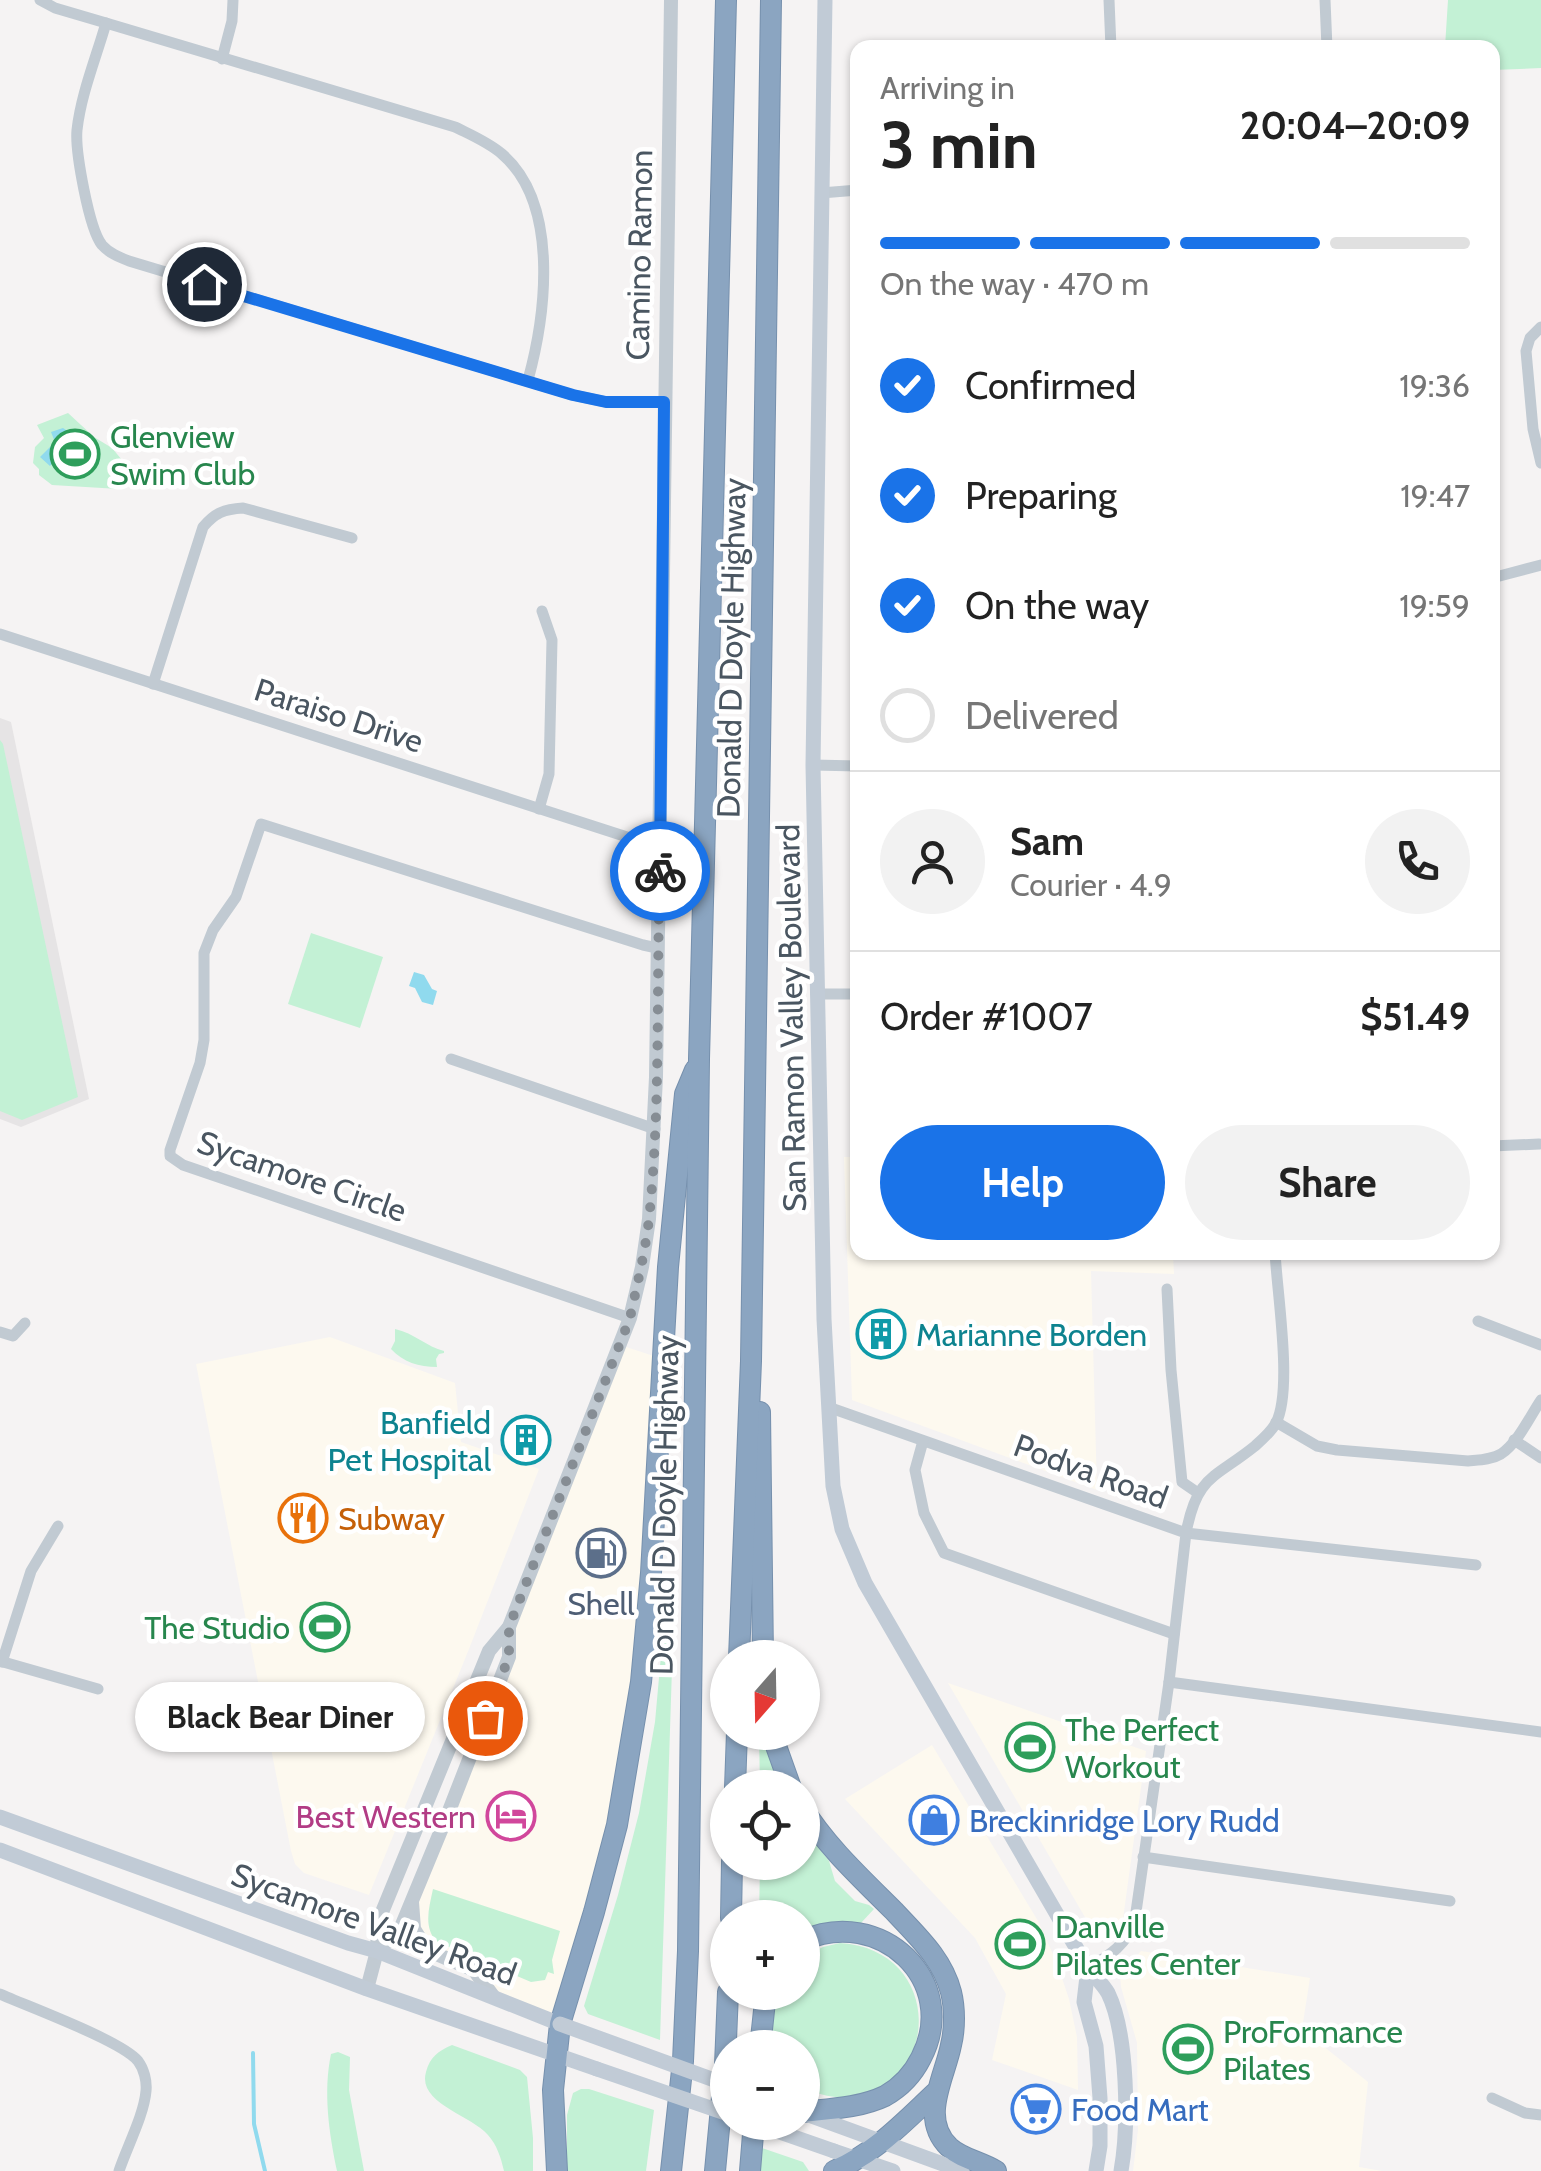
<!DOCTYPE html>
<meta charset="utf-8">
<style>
:root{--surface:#fff;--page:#f2f2f2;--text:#222;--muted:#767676;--line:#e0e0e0;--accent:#1a73e8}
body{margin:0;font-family:Cabin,sans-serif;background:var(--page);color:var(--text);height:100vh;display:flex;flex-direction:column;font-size:38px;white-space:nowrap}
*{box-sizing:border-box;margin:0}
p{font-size:32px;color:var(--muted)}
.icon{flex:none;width:55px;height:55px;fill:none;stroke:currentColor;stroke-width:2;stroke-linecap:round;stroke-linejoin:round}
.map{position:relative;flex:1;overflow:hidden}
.side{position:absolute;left:850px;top:40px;width:650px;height:1220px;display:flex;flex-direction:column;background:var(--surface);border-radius:20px;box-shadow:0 2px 8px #0004}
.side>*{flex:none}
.needle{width:65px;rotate:200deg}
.buttons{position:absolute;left:710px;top:1640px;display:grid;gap:20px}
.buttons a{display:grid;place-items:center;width:110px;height:110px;border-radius:50%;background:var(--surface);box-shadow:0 2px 8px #0004;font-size:50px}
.pin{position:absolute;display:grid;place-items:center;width:85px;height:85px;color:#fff;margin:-42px;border:5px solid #fff;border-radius:50%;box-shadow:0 2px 10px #0007}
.courier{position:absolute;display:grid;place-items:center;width:100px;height:100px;margin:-50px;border:8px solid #1a73e8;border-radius:50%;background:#fff;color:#222;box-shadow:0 2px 12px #0007}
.bubble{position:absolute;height:70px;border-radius:35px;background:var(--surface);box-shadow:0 2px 8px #0004;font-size:32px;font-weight:800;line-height:70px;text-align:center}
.overview em{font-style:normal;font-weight:800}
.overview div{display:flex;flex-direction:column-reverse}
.overview{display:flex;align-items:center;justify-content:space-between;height:170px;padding:0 30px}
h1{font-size:65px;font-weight:800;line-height:75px}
.bar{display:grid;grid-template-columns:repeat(4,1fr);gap:15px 10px;align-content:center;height:120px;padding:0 30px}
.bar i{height:12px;border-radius:8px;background:var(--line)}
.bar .selected{background:var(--accent)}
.bar p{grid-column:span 4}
.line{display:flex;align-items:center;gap:25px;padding:0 30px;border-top:2px solid var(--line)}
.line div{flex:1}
.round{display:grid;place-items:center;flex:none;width:105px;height:105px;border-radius:52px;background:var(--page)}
ol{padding:0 30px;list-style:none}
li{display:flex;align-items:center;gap:30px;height:110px}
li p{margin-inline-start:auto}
li .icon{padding:10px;border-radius:50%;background:var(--accent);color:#fff;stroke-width:4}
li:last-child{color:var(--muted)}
li i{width:55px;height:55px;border:5px solid var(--line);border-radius:50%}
.primary-button{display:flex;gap:20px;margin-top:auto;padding:20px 30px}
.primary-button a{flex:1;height:115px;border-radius:60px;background:var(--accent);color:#fff;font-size:40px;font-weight:800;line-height:115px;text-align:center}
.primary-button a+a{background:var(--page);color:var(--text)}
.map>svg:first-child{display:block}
</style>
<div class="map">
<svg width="1541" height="2171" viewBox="0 0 1541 2171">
<rect width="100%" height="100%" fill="#f5f3f3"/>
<g fill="#fdf9ef">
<path d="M844 1157H857L858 1252 1173 1253 1174 1274 1091 1271 1097 1490 852 1400Z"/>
<path d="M330 1337 455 1383 461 1442 539 1469 469 1649 369 1895 304 1873 295 1864 291 1851 196 1364Z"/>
<path d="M620 1345 663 1359 641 1682 559 2024 493 1996 474 1970 427 1950 412 1899 509 1657V1627Z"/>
<path d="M948 1683 1146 1751 1123 1919 1120 1926 1113 1932 1102 1933 1089 1924Z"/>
<path d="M932 1745 1038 1921 1057 1963 1069 1999 1077 2037 1078 2090 992 2060 1006 1994 975 1938 845 1799Z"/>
<path d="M1141 1951 1310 1978 1302 2029 1368 2082 1359 2167 1382 2171H1133L1138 2130 1137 2043 1121 1987 1120 1975Z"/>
</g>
<path fill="#e6e4e5" d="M0 718 11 722 89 1099 21 1127 0 1119Z"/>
<g fill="#c3f1d5">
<path d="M1448 0H1541V68L1493 70 1492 48 1445 47Z"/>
<path d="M68 413 94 437 112 448 122 460 119 489 52 485 39 475V469L33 463 35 447 44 438 37 425Z"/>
<path d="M0 740 3 744 78 1097 22 1120 0 1111Z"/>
<path d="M311 933 383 957 360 1028 288 1004Z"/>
<path d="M395 1329C414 1333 427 1347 444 1351V1353L439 1354 436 1359 437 1367C419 1367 403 1362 391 1349L395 1341Z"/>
<path d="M671 1601 674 1606 660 2040 588 2014 584 2006 618 1895 639 1813 655 1722 665 1611 667 1603Z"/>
<path d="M759 1736 764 1737 781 1787H760Z"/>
<path d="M803 1827 829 1861 835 1881 855 1901 869 1905 874 1909 860 1924 803 1935 802 1918H759L760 1863 802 1862Z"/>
<path d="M433 1889 560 1931 552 1960 554 1974 548 1972 545 1980 531 1982 437 1942C423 1927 429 1908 433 1889Z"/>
<path d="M840 1943C942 1949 945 2084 849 2097 833 2099 817 2093 803 2089L802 2048H770L772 2011 777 1993 802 1992 803 1957 823 1947Z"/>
<path d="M452 2045 520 2070 527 2077 533 2138V2171H504C501 2158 497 2145 488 2135 471 2115 417 2103 426 2072 430 2057 438 2051 452 2045Z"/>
<path d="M338 2052 350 2057 349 2090 364 2171H337C329 2133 323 2092 331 2054Z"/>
<path d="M581 2089H589L654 2110 646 2171H567V2115L573 2093Z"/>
<path d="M759 2147 803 2162 809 2171H758Z"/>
</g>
<g fill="#90daee">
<path d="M63 428 76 437 79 443 75 455 64 451 50 466 40 457 55 442 51 432Z"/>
<path d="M414 972 424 975 432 989 437 991 433 1005 422 1002 415 988 409 986Z"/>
</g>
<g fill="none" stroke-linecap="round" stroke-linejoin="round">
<path stroke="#90daee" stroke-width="4" d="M253 2053 254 2124 265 2171"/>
<g stroke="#7690ad" stroke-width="22">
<g id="motorway">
<path d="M760 1412 763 1658"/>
<path d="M739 1658 751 1361 771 0"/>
<path d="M771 1732 791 1788"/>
<path d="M735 1788 737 1732"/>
<path d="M802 1807C826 1846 862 1879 894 1911 917 1936 942 1958 951 1992 955 2008 955 2029 951 2045 945 2077 919 2118 949 2147 962 2159 982 2162 996 2171"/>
<path d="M731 1918 732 1862"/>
<path d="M802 1941C880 1905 961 1981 921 2058 913 2074 901 2087 885 2096 860 2108 829 2109 802 2112"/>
<path d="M760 2048 766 1992"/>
<path d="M557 2171 553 2090 560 2024 594 1912 617 1825 641 1682 651 1573 668 1267 685 1094 695 1070"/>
<path d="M671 2171 683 2061 688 1951 699 1059 726 0"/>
<path d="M715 2171 725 2065 728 1992"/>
<path d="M750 2171 754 2122"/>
<path d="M834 2171C875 2153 903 2123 935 2093"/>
</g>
</g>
<g stroke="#c1cad2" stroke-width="11">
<path d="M40 0 55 8 106 23 455 127C471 135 488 142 502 154 560 204 546 314 528 380"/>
<path d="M1109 0 1111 48"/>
<path d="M1325 0 1327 48"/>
<path d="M106 23C96 58 81 94 77 130 75 151 89 229 102 245 109 253 119 257 129 261L573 395 606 402H664"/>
<path d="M222 59 232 21 233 0"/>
<path d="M821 193 858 190"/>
<path d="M1541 327 1530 338 1526 351 1533 429 1541 463"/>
<path d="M1492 578 1541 565"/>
<path d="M0 634 661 848"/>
<path d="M153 684 203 527C215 513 224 509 243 508L352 538"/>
<path d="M813 765 858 766"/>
<path d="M539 809 549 774 552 640 542 611"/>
<path d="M816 994H858"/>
<path d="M451 1059 655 1129"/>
<path d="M1492 1146 1539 1144"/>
<path d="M1275 1252C1277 1293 1293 1390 1276 1423 1271 1432 1263 1439 1255 1446 1214 1479 1197 1475 1186 1533L1476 1565"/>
<path d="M1167 1289 1171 1370 1182 1482 1198 1493"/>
<path d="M630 1318 183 1165 170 1156V1150L200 1063 204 1040V953L213 930 236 897 261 824 643 945 657 948"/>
<path d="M1478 1321 1541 1345"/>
<path d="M0 1332 13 1336 25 1323"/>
<path d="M828 1407 1186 1533 1169 1682 1135 1919C1128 1944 1109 1956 1088 1968"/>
<path d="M1276 1422 1317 1446 1337 1450 1468 1461C1478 1460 1491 1460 1501 1454 1518 1443 1530 1416 1541 1400"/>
<path d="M1514 1440 1541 1458"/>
<path d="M923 1441 915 1470 924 1513 944 1553 1174 1634"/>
<path d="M0 1661 98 1689"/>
<path d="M2 1662 31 1571 58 1526"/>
<path d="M1169 1682 1541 1732"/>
<path d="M1143 1857 1450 1901"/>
<path d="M0 1994C29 2007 122 2041 138 2061 144 2069 147 2081 146 2091 144 2115 127 2147 119 2171"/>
<path d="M1492 2098 1525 2113 1541 2115"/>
</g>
<g stroke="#c1cad2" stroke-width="14">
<path d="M412 1902 414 1929 427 1950 474 1970 493 1996"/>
<path d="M377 1951 399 1932 449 1811 509 1657V1627"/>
<path d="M367 1989 377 1951 378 1922 489 1651 509 1627 630 1318 642 1267 649 1219 656 1077 671 0"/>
</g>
<g stroke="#c1cbd6" stroke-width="15">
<path d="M825 0 813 765 824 1319 833 1486 842 1529 865 1583 1088 1968C1094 1976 1103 1984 1108 1993 1128 2034 1129 2126 1121 2171"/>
<path d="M0 1817 348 1943 377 1951 560 2024"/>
<path d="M0 1850 367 1989 597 2069"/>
<path d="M1088 1968 1084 2002 1096 2046 1100 2098V2146L1096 2171"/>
<path d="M806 2114 962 2171"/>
<path d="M834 2151 893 2171"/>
</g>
<use href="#motorway" stroke="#8ba5c1" stroke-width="20"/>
<g stroke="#c1cbd6" stroke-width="15">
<path d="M560 2024 728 2085"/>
<path d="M597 2069 728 2114"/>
<path d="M751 2122 834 2151"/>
</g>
</g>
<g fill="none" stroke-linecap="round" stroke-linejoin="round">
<path stroke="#868d94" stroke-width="10" stroke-dasharray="0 18" d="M485 1718 509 1657V1627L630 1318C637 1285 645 1253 649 1219 661 1104 656 987 660 871"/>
<path stroke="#1a73e8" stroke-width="12" d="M204 284 573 395 606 402H664L660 871"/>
</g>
<defs>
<g id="stadium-ring" transform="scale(2.5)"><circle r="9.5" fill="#fff" stroke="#2e9e5b" stroke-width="1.5"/><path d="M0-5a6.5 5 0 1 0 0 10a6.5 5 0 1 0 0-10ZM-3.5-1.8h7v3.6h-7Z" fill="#2e9e5b"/></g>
<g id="building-ring" transform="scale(2.5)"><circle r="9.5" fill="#fff" stroke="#0f9aa8" stroke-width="1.5"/><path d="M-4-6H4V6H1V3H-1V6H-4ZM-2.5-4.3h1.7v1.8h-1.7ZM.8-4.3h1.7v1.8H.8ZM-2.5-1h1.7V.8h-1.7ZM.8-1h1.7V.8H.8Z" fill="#0f9aa8"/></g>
<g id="restaurant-ring" transform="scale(2.5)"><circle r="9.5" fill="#fff" stroke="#e8710a" stroke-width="1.5"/><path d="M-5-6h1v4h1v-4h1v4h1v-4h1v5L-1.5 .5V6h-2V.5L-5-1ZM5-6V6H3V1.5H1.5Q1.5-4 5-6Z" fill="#e8710a"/></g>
<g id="fuel-ring" transform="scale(2.5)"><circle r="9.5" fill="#fff" stroke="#5c6f8a" stroke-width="1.5"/><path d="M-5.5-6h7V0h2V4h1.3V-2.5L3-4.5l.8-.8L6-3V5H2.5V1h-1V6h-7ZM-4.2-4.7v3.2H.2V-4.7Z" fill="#5c6f8a"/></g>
<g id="hotel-ring" transform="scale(2.5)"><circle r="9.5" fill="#fff" stroke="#d1479c" stroke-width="1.5"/><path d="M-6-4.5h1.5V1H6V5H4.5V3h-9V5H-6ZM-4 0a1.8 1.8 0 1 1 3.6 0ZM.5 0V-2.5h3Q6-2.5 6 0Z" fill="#d1479c"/></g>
<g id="shop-ring" transform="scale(2.5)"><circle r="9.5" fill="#fff" stroke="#3f7fe0" stroke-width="1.5"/><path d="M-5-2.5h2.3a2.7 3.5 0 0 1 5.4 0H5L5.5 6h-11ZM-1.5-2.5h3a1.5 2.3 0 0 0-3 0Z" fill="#3f7fe0"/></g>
<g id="supermarket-ring" transform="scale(2.5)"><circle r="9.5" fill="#fff" stroke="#3f7fe0" stroke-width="1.5"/><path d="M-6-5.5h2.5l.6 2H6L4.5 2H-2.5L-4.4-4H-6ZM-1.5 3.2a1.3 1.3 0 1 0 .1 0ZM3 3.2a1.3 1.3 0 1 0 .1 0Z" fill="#3f7fe0"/></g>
</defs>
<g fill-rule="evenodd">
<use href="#stadium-ring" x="75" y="454"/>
<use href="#building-ring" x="881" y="1334"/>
<use href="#building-ring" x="526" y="1440"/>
<use href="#restaurant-ring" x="303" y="1518"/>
<use href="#fuel-ring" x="601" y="1553"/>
<use href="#stadium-ring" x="325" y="1627"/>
<use href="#stadium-ring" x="1030" y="1747"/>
<use href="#hotel-ring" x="511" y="1816"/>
<use href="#shop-ring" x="934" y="1820"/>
<use href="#stadium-ring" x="1020" y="1944"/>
<use href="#stadium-ring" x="1188" y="2049"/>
<use href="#supermarket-ring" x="1036" y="2109"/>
</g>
<g text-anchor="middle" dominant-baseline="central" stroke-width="9" stroke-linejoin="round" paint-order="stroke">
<g font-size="32" fill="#4a5661" stroke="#fff">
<text transform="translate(639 255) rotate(-89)">Camino Ramon</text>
<text transform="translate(731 648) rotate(-89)">Donald D Doyle Highway</text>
<text transform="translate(339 715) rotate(18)">Paraiso Drive</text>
<text transform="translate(791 1018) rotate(-91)">San Ramon Valley Boulevard</text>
<text transform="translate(302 1176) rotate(19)">Sycamore Circle</text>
<text transform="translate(1091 1471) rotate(20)">Podva Road</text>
<text transform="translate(664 1505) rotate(-89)">Donald D Doyle Highway</text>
<text transform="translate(374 1924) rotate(20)">Sycamore Valley Road</text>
</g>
<g font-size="32" fill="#27864d" stroke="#fff" text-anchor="start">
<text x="110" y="436">Glenview<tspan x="110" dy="37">Swim Club</tspan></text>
<text x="290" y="1627" text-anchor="end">The Studio</text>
<text x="1065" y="1729">The Perfect<tspan x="1065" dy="37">Workout</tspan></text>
<text x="1055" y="1926">Danville<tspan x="1055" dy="37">Pilates Center</tspan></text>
<text x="1223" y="2031">ProFormance<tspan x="1223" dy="37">Pilates</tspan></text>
</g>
<g font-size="32" fill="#0d838f" stroke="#fff" text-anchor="start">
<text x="916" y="1334">Marianne Borden</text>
<text x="491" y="1422" text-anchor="end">Banfield<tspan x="491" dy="37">Pet Hospital</tspan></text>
</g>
<g font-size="32" fill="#c56008" stroke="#fff" text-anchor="start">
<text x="338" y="1518">Subway</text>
</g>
<g font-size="32" fill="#4e5e75" stroke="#fff">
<text x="601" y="1603">Shell</text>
</g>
<g font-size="32" fill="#b23c85" stroke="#fff" text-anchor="end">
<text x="476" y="1816">Best Western</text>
</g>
<g font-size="32" fill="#366cbe" stroke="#fff" text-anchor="start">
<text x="969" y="1820">Breckinridge Lory Rudd</text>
<text x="1071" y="2109">Food Mart</text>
</g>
</g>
</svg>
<div class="buttons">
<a><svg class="needle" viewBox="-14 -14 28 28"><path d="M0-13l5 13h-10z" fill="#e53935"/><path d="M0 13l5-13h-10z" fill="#767676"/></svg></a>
<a><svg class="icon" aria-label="locate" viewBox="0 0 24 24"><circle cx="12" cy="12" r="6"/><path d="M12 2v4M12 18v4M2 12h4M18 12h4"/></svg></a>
<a>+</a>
<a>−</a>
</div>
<div class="pin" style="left:485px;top:1718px;background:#ea580c"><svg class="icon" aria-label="bag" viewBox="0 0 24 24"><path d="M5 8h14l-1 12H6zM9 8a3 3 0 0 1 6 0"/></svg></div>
<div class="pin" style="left:204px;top:284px;background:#1f2937"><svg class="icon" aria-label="home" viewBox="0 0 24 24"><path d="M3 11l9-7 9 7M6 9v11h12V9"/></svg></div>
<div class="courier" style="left:660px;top:871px"><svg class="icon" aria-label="bike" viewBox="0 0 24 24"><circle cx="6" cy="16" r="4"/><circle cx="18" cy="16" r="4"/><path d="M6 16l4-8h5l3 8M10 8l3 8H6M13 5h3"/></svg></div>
<div class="bubble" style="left:135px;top:1682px;width:290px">Black Bear Diner</div>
<section class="side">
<div class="overview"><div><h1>3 min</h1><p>Arriving in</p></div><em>20:04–20:09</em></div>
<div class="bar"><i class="selected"></i><i class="selected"></i><i class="selected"></i><i></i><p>On the way · 470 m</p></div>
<ol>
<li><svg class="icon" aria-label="check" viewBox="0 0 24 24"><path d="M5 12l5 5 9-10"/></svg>Confirmed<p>19:36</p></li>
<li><svg class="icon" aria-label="check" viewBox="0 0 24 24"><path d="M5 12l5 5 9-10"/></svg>Preparing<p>19:47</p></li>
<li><svg class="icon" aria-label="check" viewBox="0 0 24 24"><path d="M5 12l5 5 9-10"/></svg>On the way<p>19:59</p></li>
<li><i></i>Delivered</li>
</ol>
<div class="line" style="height:180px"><a class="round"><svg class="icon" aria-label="person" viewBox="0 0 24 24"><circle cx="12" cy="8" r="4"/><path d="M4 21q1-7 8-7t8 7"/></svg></a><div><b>Sam</b><p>Courier · 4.9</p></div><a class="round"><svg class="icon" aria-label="phone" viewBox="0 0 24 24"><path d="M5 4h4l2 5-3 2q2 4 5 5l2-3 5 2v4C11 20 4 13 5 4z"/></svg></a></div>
<div class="line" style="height:130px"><div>Order #1007</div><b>$51.49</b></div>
<div class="primary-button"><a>Help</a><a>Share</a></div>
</section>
</div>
